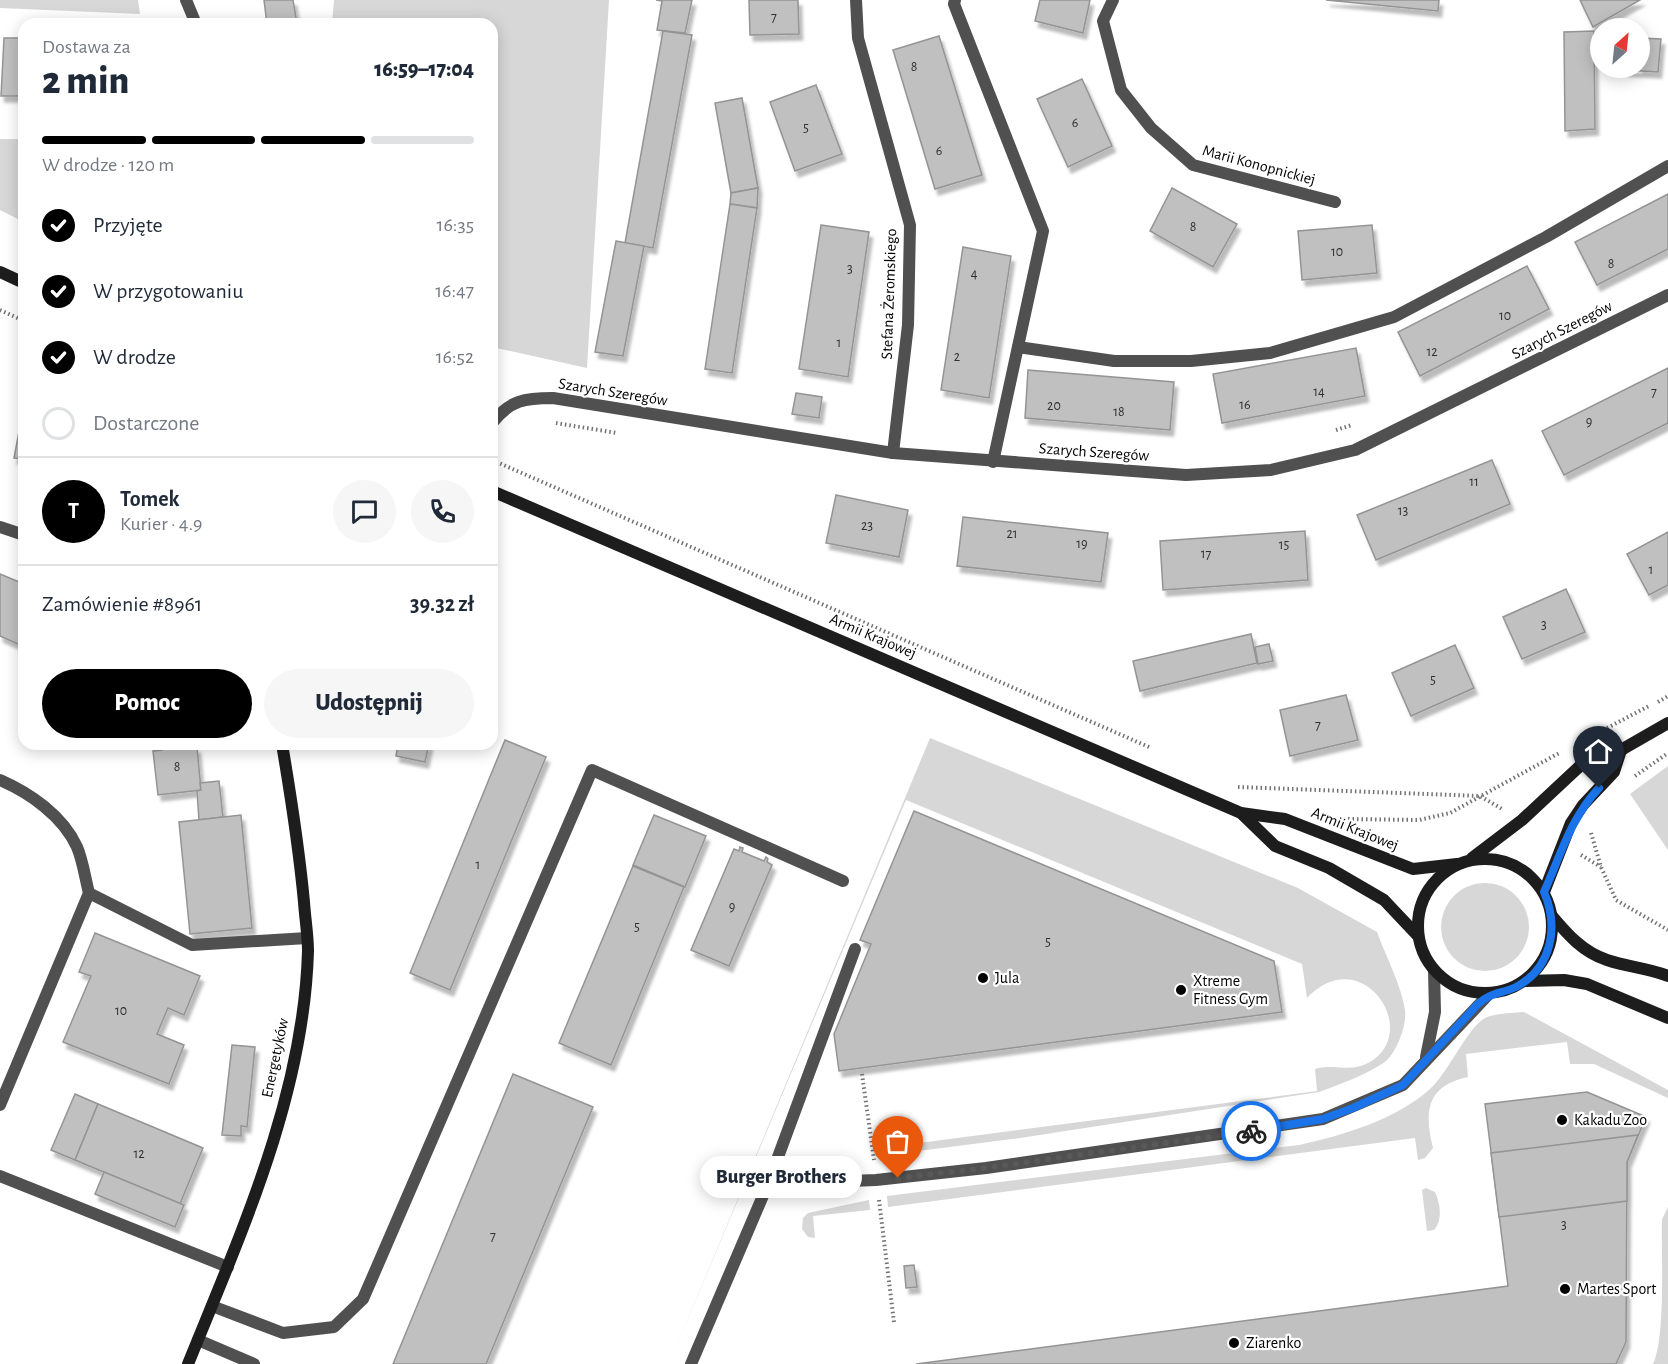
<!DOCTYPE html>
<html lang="pl">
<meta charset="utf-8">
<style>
:root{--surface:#fff;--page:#f6f6f7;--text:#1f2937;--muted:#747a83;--line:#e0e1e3;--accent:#000}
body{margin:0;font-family:"Alegreya Sans",sans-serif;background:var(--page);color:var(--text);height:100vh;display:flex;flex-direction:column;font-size:22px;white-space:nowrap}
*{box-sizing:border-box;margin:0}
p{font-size:20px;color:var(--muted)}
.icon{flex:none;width:33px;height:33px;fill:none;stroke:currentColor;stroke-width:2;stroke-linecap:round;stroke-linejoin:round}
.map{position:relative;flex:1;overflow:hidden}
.sheet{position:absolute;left:18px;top:18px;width:480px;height:732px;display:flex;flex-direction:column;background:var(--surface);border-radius:18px;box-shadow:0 3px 15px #0003}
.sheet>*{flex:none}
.needle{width:39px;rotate:27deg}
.tools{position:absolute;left:1590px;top:18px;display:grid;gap:12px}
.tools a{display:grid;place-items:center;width:60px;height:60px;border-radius:50%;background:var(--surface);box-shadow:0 3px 15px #0003;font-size:30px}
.pin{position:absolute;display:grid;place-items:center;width:51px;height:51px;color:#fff;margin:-62px -26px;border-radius:50% 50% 50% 0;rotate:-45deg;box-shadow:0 0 6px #0007}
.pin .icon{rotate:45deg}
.courier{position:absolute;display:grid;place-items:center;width:60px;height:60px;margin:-30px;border:4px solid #1a73e8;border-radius:50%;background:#fff;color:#222;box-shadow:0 2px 8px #0007}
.bubble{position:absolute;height:42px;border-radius:21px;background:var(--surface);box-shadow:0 3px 15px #0003;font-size:20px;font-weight:800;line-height:42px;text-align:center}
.overview em{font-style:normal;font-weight:800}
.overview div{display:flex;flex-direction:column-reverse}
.overview{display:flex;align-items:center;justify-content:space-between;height:102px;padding:0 24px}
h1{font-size:39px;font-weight:800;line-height:45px}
.bar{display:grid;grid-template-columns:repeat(4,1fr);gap:9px 6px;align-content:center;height:72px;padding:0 24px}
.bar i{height:8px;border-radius:4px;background:var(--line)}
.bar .selected{background:var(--accent)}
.bar p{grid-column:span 4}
.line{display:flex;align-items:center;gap:15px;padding:0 24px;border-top:2px solid var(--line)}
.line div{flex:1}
.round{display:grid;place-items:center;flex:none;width:63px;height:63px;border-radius:32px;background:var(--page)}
ol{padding:0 24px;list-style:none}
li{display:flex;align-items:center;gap:18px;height:66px}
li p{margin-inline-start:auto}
li .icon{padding:6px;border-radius:50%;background:var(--accent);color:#fff;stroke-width:4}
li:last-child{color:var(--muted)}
li i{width:33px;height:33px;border:3px solid var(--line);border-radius:50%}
.cta{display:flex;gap:12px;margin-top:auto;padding:12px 24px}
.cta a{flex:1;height:69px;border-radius:36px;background:var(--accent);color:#fff;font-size:24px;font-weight:800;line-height:69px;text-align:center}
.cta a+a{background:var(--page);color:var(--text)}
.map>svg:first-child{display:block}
</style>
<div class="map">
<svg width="1668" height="1364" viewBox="0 0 1668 1364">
<defs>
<filter id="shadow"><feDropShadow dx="3.5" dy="6" stdDeviation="1.5" flood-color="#0004"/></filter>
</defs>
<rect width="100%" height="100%" fill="#fff"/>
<g fill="#d7d7d7">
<path d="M0 0H138L140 14 0 8Z"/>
<path d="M334 0H609L587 368 492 347V24H332Z"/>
<path d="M0 139H24V222L0 210Z"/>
<path d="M930 738 1298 888 1377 932C1385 954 1402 987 1405 1010 1407 1025 1397 1051 1386 1061 1369 1074 1338 1085 1319 1092L1020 1138 887 1155 881 1148 1317 1091 1315 1069C1333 1063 1350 1073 1368 1063 1424 1033 1362 940 1307 998L1302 964 906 800 669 1364Z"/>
<path d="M1668 766V850L1630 794Z"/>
<circle cx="1485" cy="927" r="44"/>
<path d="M1524 1012 1668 1090V1098L1594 1064H1570L1567 1042 1466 1054 1468 1077C1426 1086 1424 1112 1433 1148L1425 1158 1418 1160 1415 1138 888 1207 887 1196 1299 1145C1344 1135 1395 1120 1430 1089 1449 1072 1469 1024 1487 1017 1498 1013 1512 1013 1524 1012Z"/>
<path d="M1426 1188 1435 1192C1440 1203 1443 1220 1434 1230L1427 1231 1422 1190Z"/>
<path d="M869 1200 870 1210 813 1216 815 1238 808 1237 802 1229 803 1218 808 1213Z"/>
<path d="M1668 1207V1364H1653C1666 1337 1661 1254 1662 1219Z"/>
</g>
<g fill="#c0c0c0" stroke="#949494" stroke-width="1.5" filter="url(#shadow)">
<path d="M264 0H293L297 24H267Z"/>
<path d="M656 0H692L685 33 657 30 662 1Z"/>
<path d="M749 0H798L799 34 750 35Z"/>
<path d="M1040 0H1090L1083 33 1035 21Z"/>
<path d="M1326 0H1439L1438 11Z"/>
<path d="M1580 0H1640L1593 27Z"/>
<path d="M663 31 692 35 653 248 625 243Z"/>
<path d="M1594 31 1595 129 1565 131 1564 32Z"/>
<path d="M939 36 982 175 935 189 893 50Z"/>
<path d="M4 38H24V96H1Z"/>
<path d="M1640 38 1661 39 1658 72 1625 70V68H1640Z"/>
<path d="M1082 79 1112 146 1068 167 1037 99Z"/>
<path d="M816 85 842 154 795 171 770 102Z"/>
<path d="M742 98 758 188 731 193 715 103Z"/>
<path d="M758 188 757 208 730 204 731 193Z"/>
<path d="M1172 188 1237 224 1213 267 1150 231Z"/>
<path d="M1668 194V249L1597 285 1575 242Z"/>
<path d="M730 204 757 208 732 373 705 369Z"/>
<path d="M821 225 869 232 848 377 799 369Z"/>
<path d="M1372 225 1377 273 1302 280 1298 231Z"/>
<path d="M616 241 644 246 623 356 595 352Z"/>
<path d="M963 247 1011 256 989 398 941 390Z"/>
<path d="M1527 266 1549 309 1420 376 1398 332Z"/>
<path d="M1356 348 1365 396 1222 423 1213 374Z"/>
<path d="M1668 368V423L1564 475 1542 431Z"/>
<path d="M1028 370 1174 382 1170 430 1025 418Z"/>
<path d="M796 393 822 397 819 418 792 414Z"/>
<path d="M24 405V459L14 458Z"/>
<path d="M1492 460 1510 504 1376 560 1357 515Z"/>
<path d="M836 495 908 510 899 557 826 543Z"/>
<path d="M963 517 1108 533 1101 582 957 566Z"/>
<path d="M1305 531 1308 580 1163 590 1160 541Z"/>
<path d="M1668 532V585L1649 595 1627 554Z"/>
<path d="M0 574 24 584V634L20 645 0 636Z"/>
<path d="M1566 589 1585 632 1522 659 1503 617Z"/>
<path d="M1251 634 1257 663 1140 691 1133 661Z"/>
<path d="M1269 644 1273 661 1258 664 1255 647Z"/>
<path d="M1455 645 1474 688 1411 716 1392 673Z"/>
<path d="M1346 695 1358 740 1290 756 1280 710Z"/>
<path d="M505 740 546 757 450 990 410 973Z"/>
<path d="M161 744H175V749L197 747 201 790 158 795 153 751 162 750Z"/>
<path d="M398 744H429L425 762 396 756Z"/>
<path d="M219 781 223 817 199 820 197 791 201 790 200 783Z"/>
<path d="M914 811 1274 961 1282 1012 839 1071 834 1034 871 944 860 940Z"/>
<path d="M241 815 252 928 190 934 179 822Z"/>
<path d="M654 815 706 836 685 887 633 865Z"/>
<path d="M740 847 743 848 742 852 764 861 766 857 768 859 767 862 772 865 729 966 691 950 734 849 739 851Z"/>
<path d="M633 866 684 887 611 1065 559 1043Z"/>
<path d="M95 933 200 976 184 1015 168 1008 157 1034 184 1045 169 1084 63 1042 91 976 79 972Z"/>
<path d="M232 1045 255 1047 247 1127 241 1126V1136L222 1135Z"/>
<path d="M513 1074 593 1107 486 1364H393Z"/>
<path d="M1587 1092 1646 1117 1627 1162 1626 1342 1616 1364H916L1508 1286 1485 1104Z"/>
<path d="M75 1094 98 1104 75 1160 51 1150Z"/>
<path d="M98 1104 203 1148 180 1204 75 1160Z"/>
<path d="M1638 1135 1627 1162V1201L1499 1217 1491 1153Z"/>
<path d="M104 1172 184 1205 175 1227 95 1194Z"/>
<path d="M914 1265 917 1287 906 1288 904 1266Z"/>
</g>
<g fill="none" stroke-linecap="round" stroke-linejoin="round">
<g stroke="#727272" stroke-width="4" stroke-dasharray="1.5 3" stroke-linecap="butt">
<path d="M0 310 24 321"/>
<path d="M556 423 617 433"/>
<path d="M1336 430 1352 425"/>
<path d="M492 460 1149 747"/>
<path d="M1658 702 1668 696"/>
<path d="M1607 728 1649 706"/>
<path d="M1635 776 1668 753"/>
<path d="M1238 787 1480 796 1502 809"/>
<path d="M1348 819 1419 820 1450 813 1561 752"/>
<path d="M1591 833 1601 867 1616 900 1668 930"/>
<path d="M1581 855 1601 867"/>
<path d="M862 1074 874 1160"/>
<path d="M879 1200 894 1322"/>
</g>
<g stroke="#505050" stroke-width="12">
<path d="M0 527 24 535"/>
<path d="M0 780C30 793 63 816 77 847 83 861 85 878 89 893L192 945 307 938"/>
<path d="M1426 1057 1435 1012 1434 970"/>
<path d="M0 1105 89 893"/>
<path d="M0 1176 228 1267"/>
<path d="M768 1184 876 1180 986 1168 1323 1119 1403 1085 1489 994"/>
<path d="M212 1306 283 1333 334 1327 363 1299 592 770 843 881"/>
<path d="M198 1340 254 1364"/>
<path d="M691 1364 768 1184 855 949"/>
</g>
<g stroke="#505050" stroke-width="12">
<path d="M186 0 196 24"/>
<path d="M856 0 858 38 910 225 908 325 893 453"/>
<path d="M955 0 954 4 1043 231 993 462"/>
<path d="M1113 0 1103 21 1121 90 1151 128 1193 165 1335 202"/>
<path d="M1018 347 1114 361H1191L1270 353 1394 317 1546 237 1668 166"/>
<path d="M492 423C510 400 525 398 553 398L893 453 1186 475 1271 470 1355 450 1668 295"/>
</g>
<g stroke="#1d1d1d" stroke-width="12">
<path d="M0 272 24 283"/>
<path d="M492 491 1241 813 1285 819 1413 869 1457 864"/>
<path d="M1241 813 1275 846 1329 868 1384 900 1418 936"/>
<path d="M1472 858 1522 820 1596 751 1621 750 1668 723"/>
<circle cx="1485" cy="926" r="67"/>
<path d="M1544 892 1571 823 1583 805 1614 772 1621 750"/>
<path d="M1552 916C1568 935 1583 952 1607 960 1627 967 1649 968 1668 976"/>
<path d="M1525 981 1564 980 1587 984 1668 1018"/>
<path d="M188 1364C241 1233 304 1095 308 951 308 935 305 918 304 902 299 849 291 797 282 744"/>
</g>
</g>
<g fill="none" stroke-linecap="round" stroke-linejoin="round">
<path stroke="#595959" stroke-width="6" stroke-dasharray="0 10.8" d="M898 1178 986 1168 1251 1131"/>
<path stroke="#1a73e8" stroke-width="8" d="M1251 1131 1323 1119 1353 1108 1403 1085 1478 1004C1491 992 1501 994 1516 987 1552 968 1559 927 1544 892 1561 855 1570 819 1599 788"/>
</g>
<g fill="#000" stroke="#fff" stroke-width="2">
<circle cx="983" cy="978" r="6"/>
<circle cx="1181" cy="990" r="6"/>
<circle cx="1562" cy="1120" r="6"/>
<circle cx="1565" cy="1289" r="6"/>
<circle cx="1234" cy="1343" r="6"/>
</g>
<g text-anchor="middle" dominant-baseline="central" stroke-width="4.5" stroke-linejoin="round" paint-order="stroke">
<g font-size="14" fill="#303030">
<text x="774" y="17">7</text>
<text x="914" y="67">8</text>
<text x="1075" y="123">6</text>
<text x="806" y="128">5</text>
<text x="939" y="151">6</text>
<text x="1193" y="227">8</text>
<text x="1337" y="252">10</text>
<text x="1611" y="264">8</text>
<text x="850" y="269">3</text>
<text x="974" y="274">4</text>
<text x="1505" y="316">10</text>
<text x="839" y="343">1</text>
<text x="1432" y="352">12</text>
<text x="957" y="357">2</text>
<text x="1319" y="392">14</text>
<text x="1654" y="392">7</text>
<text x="1245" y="405">16</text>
<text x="1054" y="406">20</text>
<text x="1119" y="412">18</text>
<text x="1589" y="422">9</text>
<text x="1474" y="482">11</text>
<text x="1403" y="511">13</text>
<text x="867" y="526">23</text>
<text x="1012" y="534">21</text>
<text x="1082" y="544">19</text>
<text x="1284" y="545">15</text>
<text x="1206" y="554">17</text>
<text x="1651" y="570">1</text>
<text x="1544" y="625">3</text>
<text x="1433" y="680">5</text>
<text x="1318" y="725">7</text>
<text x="177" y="767">8</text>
<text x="478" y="865">1</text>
<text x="732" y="907">9</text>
<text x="637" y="927">5</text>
<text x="1048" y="942">5</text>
<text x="121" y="1011">10</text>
<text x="139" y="1154">12</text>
<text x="1564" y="1225">3</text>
<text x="493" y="1236">7</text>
</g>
<g font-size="16" fill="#000" stroke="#fff">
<text transform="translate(1259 165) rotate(15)">Marii Konopnickiej</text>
<text transform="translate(889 294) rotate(-88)">Stefana Żeromskiego</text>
<text transform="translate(1562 330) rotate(-27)">Szarych Szeregów</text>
<text transform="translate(613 392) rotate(9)">Szarych Szeregów</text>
<text transform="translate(1094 452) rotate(4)">Szarych Szeregów</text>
<text transform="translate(873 636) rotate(23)">Armii Krajowej</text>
<text transform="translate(1355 829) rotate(22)">Armii Krajowej</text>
<text transform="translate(275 1058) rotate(-78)">Energetyków</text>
</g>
<g font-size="16" fill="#000" stroke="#fff" text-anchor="start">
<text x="995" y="978">Jula</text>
<text x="1193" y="981">Xtreme<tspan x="1193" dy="18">Fitness Gym</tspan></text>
<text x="1574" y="1120">Kakadu Zoo</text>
<text x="1577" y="1289">Martes Sport</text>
<text x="1246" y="1343">Ziarenko</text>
</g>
</g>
</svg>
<div class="tools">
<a><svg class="needle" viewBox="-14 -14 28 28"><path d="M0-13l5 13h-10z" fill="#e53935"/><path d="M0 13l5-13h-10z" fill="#747a83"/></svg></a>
</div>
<div class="pin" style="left:898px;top:1178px;background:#ea580c"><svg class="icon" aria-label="bag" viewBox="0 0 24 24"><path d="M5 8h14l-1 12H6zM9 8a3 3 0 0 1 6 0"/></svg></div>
<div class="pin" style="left:1599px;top:788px;background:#1f2937"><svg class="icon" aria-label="home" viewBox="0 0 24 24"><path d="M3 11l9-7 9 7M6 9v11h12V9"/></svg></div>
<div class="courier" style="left:1251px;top:1131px"><svg class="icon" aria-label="bike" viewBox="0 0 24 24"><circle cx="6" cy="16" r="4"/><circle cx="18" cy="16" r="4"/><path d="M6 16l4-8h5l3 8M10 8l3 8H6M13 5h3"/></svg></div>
<div class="bubble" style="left:700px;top:1156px;width:162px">Burger Brothers</div>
<section class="sheet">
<div class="overview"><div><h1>2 min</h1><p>Dostawa za</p></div><em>16:59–17:04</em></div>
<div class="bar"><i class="selected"></i><i class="selected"></i><i class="selected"></i><i></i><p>W drodze · 120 m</p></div>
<ol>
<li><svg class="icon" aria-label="check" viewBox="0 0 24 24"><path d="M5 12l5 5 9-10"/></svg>Przyjęte<p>16:35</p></li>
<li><svg class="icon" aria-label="check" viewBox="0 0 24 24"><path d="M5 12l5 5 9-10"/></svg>W przygotowaniu<p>16:47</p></li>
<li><svg class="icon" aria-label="check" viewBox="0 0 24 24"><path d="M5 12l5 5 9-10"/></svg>W drodze<p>16:52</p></li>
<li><i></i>Dostarczone</li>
</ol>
<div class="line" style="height:108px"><b class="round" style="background:var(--accent);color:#fff">T</b><div><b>Tomek</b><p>Kurier · 4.9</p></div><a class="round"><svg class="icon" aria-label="chat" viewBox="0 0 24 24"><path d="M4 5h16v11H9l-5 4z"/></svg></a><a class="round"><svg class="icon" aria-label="phone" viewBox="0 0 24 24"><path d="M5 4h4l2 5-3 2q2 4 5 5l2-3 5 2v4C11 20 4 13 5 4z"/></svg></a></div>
<div class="line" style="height:78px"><div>Zamówienie #8961</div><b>39.32 zł</b></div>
<div class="cta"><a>Pomoc</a><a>Udostępnij</a></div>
</section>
</div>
